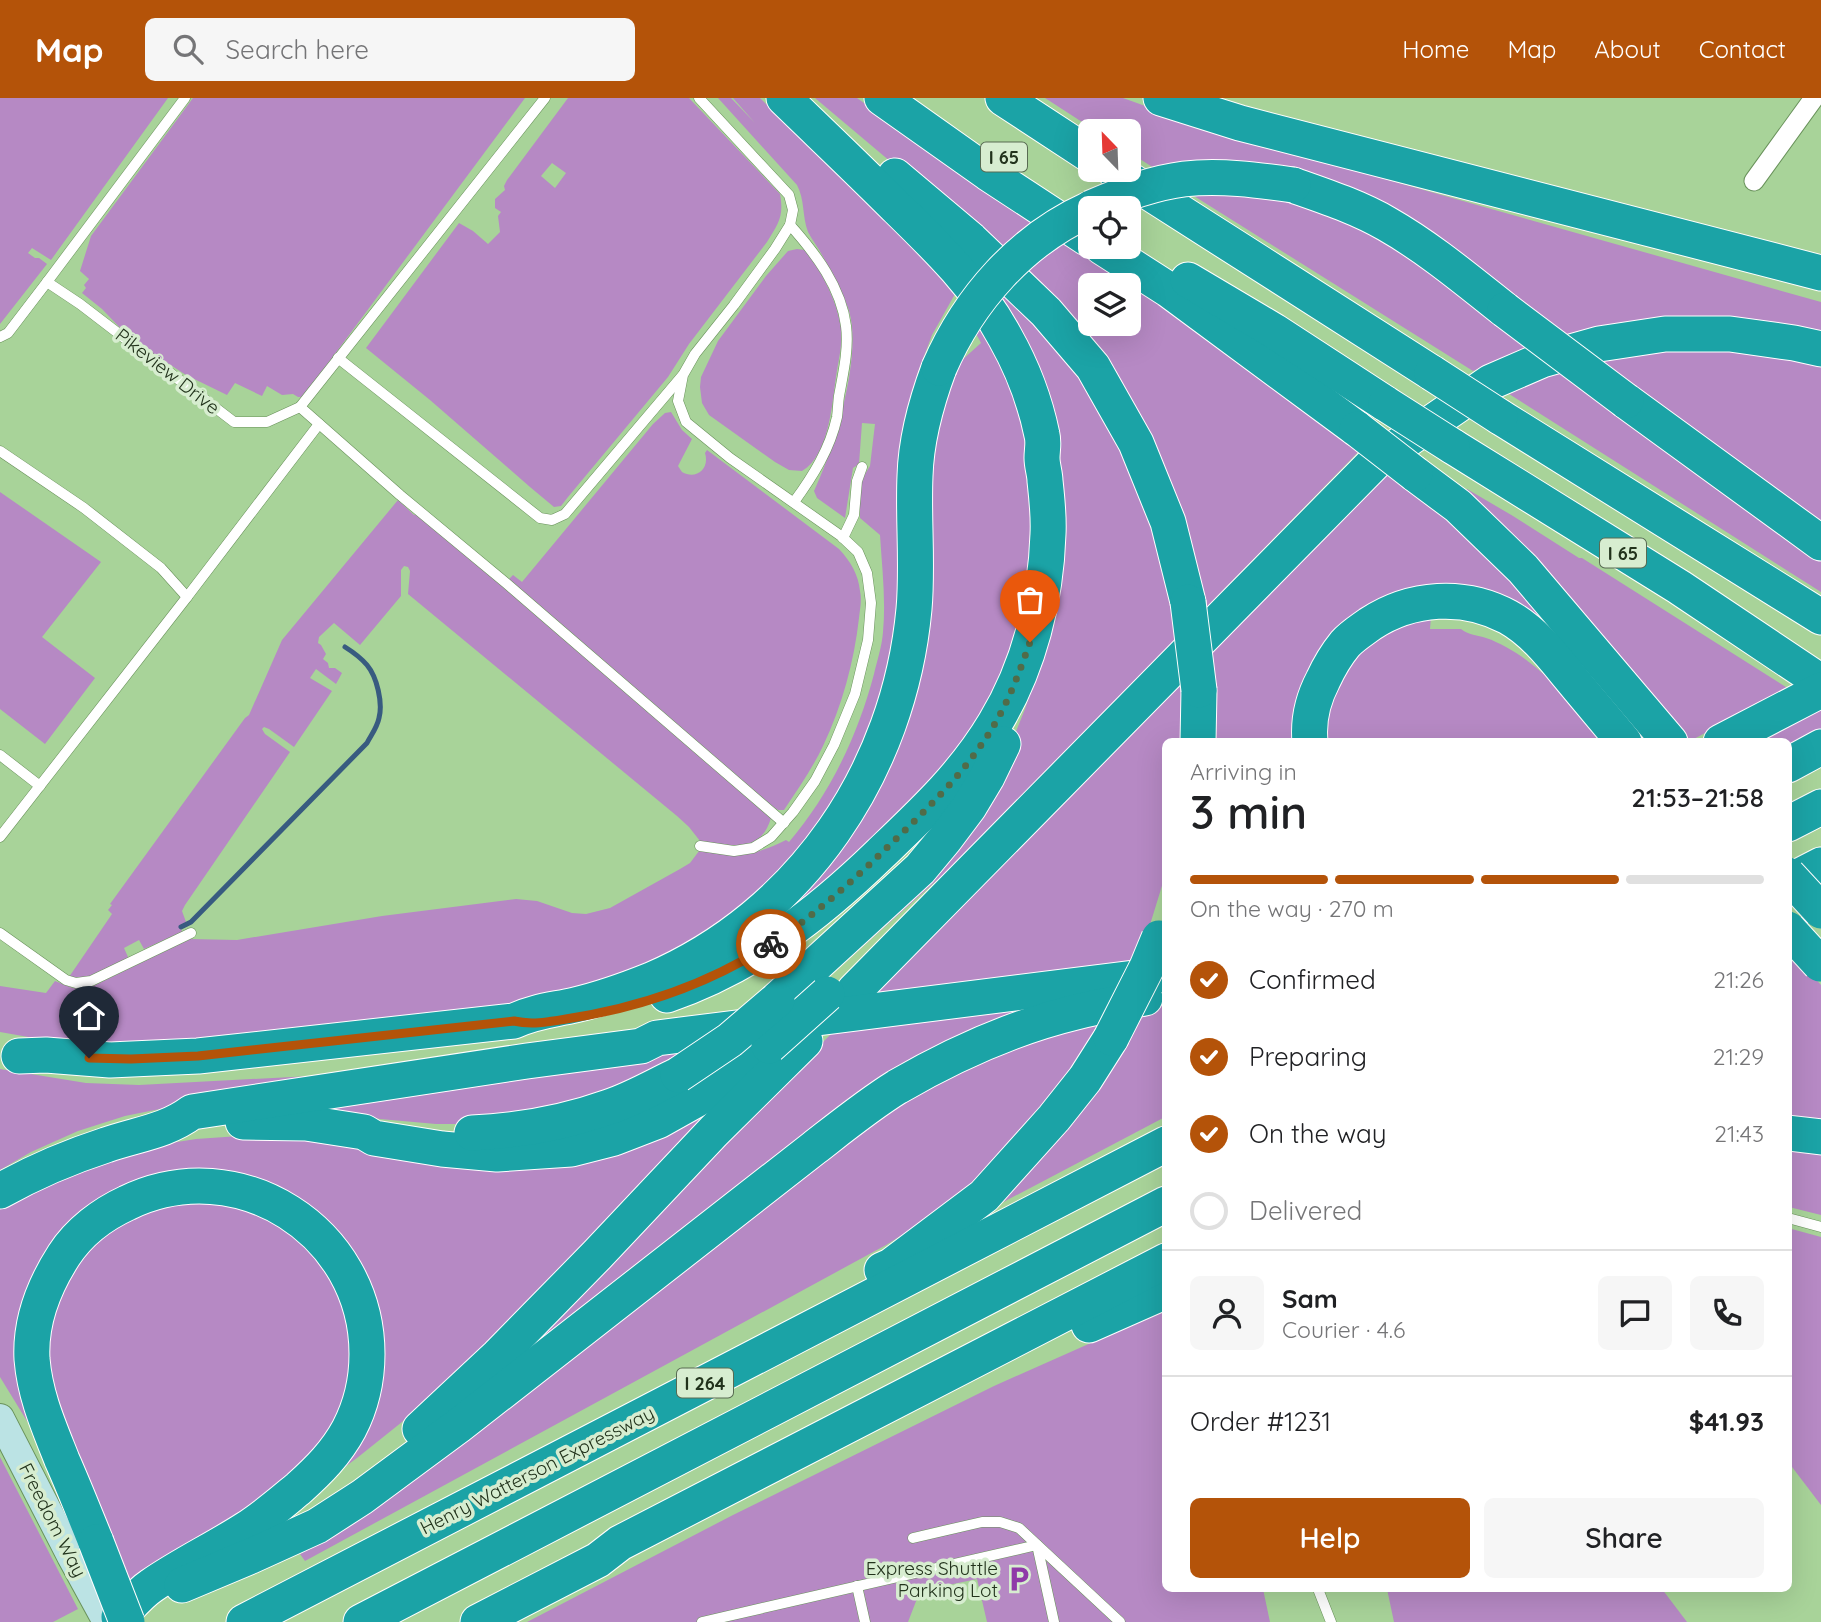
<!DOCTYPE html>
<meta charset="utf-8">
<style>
:root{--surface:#fff;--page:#f6f6f6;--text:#202124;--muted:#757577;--line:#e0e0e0;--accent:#b45309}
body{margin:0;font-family:Quicksand,sans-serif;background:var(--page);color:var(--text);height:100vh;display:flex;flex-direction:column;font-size:26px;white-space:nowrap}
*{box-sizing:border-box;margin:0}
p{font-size:23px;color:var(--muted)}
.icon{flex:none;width:38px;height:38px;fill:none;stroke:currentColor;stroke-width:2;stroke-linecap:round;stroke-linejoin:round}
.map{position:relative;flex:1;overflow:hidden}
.panel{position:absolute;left:1162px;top:640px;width:630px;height:854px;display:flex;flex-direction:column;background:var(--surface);border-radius:10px;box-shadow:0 7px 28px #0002}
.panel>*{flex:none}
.needle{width:46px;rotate:337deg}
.tools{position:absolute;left:1078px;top:21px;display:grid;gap:14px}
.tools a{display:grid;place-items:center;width:63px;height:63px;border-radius:10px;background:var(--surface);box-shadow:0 7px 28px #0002;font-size:35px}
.pin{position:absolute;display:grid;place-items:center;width:60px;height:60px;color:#fff;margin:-72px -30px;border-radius:50% 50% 50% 0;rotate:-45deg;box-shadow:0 0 7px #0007}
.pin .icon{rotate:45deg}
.courier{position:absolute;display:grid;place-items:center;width:70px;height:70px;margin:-35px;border:5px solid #b45309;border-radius:50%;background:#fff;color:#222;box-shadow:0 2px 9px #0007}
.headline em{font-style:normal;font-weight:600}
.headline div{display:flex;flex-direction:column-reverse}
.headline{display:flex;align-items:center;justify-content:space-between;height:119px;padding:0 28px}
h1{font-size:46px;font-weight:600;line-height:52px}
.bar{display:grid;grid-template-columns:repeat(4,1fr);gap:10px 7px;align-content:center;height:84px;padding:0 28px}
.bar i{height:9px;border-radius:5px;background:var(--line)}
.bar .active{background:var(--accent)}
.bar p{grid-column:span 4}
.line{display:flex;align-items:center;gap:18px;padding:0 28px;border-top:2px solid var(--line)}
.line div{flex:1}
.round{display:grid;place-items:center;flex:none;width:74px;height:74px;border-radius:10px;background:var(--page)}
ol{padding:0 28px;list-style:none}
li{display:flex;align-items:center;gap:21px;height:77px}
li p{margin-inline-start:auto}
li .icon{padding:7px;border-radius:50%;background:var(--accent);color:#fff;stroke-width:4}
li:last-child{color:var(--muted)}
li i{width:38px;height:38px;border:4px solid var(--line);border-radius:50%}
.cta{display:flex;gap:14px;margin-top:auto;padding:14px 28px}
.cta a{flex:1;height:80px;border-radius:10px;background:var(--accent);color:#fff;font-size:28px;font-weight:600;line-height:80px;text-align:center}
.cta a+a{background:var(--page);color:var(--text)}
header{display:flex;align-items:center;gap:42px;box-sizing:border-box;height:98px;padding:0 35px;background:var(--accent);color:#fff}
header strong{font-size:33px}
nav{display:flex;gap:38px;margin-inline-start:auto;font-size:24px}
.search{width:490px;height:63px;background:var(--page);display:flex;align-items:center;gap:18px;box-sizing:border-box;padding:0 24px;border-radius:10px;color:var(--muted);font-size:26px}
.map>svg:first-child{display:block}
</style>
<header>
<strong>Map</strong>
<div class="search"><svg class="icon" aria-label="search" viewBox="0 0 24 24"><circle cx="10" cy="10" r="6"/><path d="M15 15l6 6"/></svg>Search here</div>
<nav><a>Home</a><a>Map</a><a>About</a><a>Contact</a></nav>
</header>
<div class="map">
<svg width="1821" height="1524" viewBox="0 0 1821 1524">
<rect width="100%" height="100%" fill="#a8d399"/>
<g fill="#b689c4" fill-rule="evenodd">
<path d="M0 0H168L51 162 32 150 28 155 35 160H39L47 166 0 226Z"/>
<path d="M193 0H525L303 299H298L293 296 282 297 267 288 262 298 235 285 227 297 186 277 135 244 136 240 131 237 129 239 102 211 82 195 86 190 84 187 89 181 80 173 91 138Z"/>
<path d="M568 0H689L780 96C784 118 779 125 767 144L689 246 668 279 568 399 561 408 554 409 530 389 430 302 366 250 459 125 473 133 488 146 500 134 498 118 501 114 495 110V101L505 92 504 88 507 82ZM552 65 566 75 555 90 541 78Z"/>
<path d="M718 0H731L755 25 733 0H760L940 177 955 196 932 237 917 277 919 279 899 540 856 672 786 773 678 857 553 901 217 941 124 946 34 940 0 934V888L46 895 55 883 73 890 83 891 93 888 190 841 237 842 382 818 516 801 537 803 572 815 586 816 610 810 680 771 690 765 699 753C738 757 750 760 786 742L789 744C830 696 858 637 874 576 877 563 882 548 883 534 886 502 882 469 880 437L860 420V388L865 376 870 368 875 326 862 325 859 366 853 370 845 420 817 400 814 393C834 351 864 254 848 210 841 192 832 174 822 157 818 149 812 142 808 134 802 118 805 102 797 87Z"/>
<path d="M815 0H857L1035 126 999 155Z"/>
<path d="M1045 0H1123L1218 34 1821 204V235L1565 239 1400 124 1157 72 1129 54V33H1096Z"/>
<path d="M1256 92 1360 123 1536 247 1473 273 1186 93Z"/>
<path d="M1059 141 1206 237 1361 351 1201 515 1196 487 1019 171ZM1090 187H1129V226H1090Z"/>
<path d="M797 151 805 152C822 174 837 202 841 230 843 246 838 264 836 279 832 306 829 358 802 373L789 372 775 364 709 317 702 305 700 289 701 279 718 243 766 178 788 153Z"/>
<path d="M1004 187 1076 270 1118 340 1162 446 1180 540 973 750 805 900 1007 656 1025 611 1042 559 1063 391 1057 346 994 198Z"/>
<path d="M977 220 1010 284 1036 379 1028 516 972 641 811 804 710 862 872 688 923 366 952 271 981 245 972 228Z"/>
<path d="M1668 251 1746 254 1821 267V426L1597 262Z"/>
<path d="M1567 270 1821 457V494L1506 294Z"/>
<path d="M671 314 682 332 692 341 678 368 682 374C696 382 710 371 705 355L707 352 839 451C851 464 858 476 860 493 862 502 860 511 859 520 854 564 842 608 823 648 812 671 798 691 784 712H778L772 708 508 482 513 477 522 484 653 326 665 315Z"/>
<path d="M1388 370 1490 458 1655 644H1641L1552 549 1399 498 1295 644H1210L1206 556Z"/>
<path d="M1467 391 1513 418 1579 460H1582L1789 591 1688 644 1547 481 1466 393Z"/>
<path d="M0 394 101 464 42 539 95 580 45 646 0 611Z"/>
<path d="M398 402 414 417 416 416 461 453 739 691 771 720C760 757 730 747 700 743L689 729 677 718 408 496 410 473 408 469 404 468 401 472V498L360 547 334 525 319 539 318 545 321 547 326 556 323 561 328 565 329 570H335L342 575 336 586 316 571 310 580 332 593 294 649 269 631 264 629 262 631 265 636 290 654 185 807 182 813 186 824 180 827 182 834 144 851 139 842 124 850 128 859 126 862C108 871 90 883 69 879L112 816 108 812 112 807 110 806 245 620 249 617 282 542Z"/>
<path d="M1431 519 1430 531H1461C1468 537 1478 537 1486 540 1493 542 1500 546 1506 549 1547 571 1576 610 1606 644H1323L1335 584 1371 539Z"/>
<path d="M1185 579 1184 644H1166L1165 778 1149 830 1135 864 868 900Z"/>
<path d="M1811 606 1821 612V632L1789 650 1788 644H1740Z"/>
<path d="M1795 857 1821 887V1027L1789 1021 1788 861Z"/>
<path d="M1079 899 1005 924 496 1278 578 1191 831 936Z"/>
<path d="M1165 906V1019L992 1110 1140 911Z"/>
<path d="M1109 917 1073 978 978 1082 918 1127 886 1147 305 1463 300 1456 345 1426 780 1086 956 967Z"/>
<path d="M691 952 607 997 475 1026H436L380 1021 302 1007Z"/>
<path d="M0 971 86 985 139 987 330 977 125 1018 78 1033 31 1054 0 1072Z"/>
<path d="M739 986 473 1260 402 1324 357 1360 311 1394 375 1236 264 1091 71 1127 30 1328 0 1279V1106L26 1092 158 1047 196 1041 254 1037H283L404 1054Z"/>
<path d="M1788 1050 1821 1056V1117L1789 1109Z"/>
<path d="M230 1104 298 1137 338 1191 350 1234V1277L338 1319 314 1357 203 1446 129 1483 45 1290V1218L76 1157 144 1109Z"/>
<path d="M1788 1130 1821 1139V1407L1789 1365Z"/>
<path d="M1165 1212 1166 1491H1263L1270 1524H987L977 1481 920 1493 908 1524H527L733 1417 994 1288Z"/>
<path d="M0 1359 78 1511 53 1524H0Z"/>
<path d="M1387 1491H1662L1687 1524H1394Z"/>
</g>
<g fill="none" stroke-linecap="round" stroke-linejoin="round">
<path stroke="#385b80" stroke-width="5" d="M181 829 191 824 367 645C371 637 377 630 379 620 383 605 377 579 367 567 361 560 353 554 345 549"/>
<g stroke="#69925b" stroke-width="11">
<g id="lane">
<path d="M185 0 47 184 80 206 234 324H267L300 309 545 0"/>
<path d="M699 0 789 97 793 112 790 127 775 151 734 207 695 256 683 277 678 303 686 324 730 360 841 438 858 454 867 475 871 505 868 542 855 596 834 647 815 683 793 714 771 739 753 750 734 753 700 748"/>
<path d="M790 127C816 156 841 189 846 228 849 251 843 276 839 298 838 305 838 312 837 319 830 351 813 378 794 404"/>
<path d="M0 239 8 235 47 184"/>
<path d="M338 260 540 420 552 422 565 416 682 278"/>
<path d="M300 309 400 397 506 485 784 725"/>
<path d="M0 353 84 410 161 470 187 499 0 739"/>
<path d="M843 440 854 417 857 383 862 369"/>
<path d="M187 499 319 326"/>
<path d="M0 657 40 688"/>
<path d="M0 835 66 882 76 885 91 883 191 835"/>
<path d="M1788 1120 1821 1129"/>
<path d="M913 1440 982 1424H1000L1019 1430 1120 1524"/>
<path d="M857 1488 865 1524"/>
<path d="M1318 1491 1331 1524"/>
<path d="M702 1524 1037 1447 1054 1524"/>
</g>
</g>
<g stroke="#69925b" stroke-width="21">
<path id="street" d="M1754 83 1814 0"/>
</g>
<g stroke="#69925b" stroke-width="30">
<path id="secondary" d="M0 1320 71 1458 107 1524"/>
</g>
<g stroke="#fff" stroke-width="37">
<g id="highway">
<path d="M882 0 988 75 1087 140"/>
<path d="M1003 0 1090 57"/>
<path d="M1161 0 1240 25 1821 175"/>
<path d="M1114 72 1432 275"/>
<path d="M895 78 971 142 1046 214 1093 269 1136 345 1168 424 1188 504"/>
<path d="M1293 87C1324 98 1358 109 1387 126 1429 150 1467 182 1505 212"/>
<path d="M1102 149 1169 192 1357 331"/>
<path d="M1188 182 1274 233 1386 306"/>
<path d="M1626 303 1821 445"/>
<path d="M1500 319 1821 519"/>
<path d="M1452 348 1679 489 1821 584"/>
<path d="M1415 376 1458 408 1523 471 1670 644"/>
<path d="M1198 644 1199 592"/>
<path d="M1310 644C1308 623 1313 601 1323 582 1329 569 1336 557 1345 546 1352 538 1362 532 1370 526 1411 499 1464 495 1508 519 1533 533 1551 556 1569 578 1587 600 1606 622 1624 644"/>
<path d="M1721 644 1821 592"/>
<path d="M1788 667 1821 649"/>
<path d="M1788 726 1821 709"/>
<path d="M1788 784 1821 767"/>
<path d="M854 893 1376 363 1491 284 1542 262 1599 246 1665 236H1730L1794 245 1821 251"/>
<path d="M667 897C751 868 817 817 880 756 923 715 964 677 995 625 1029 569 1046 501 1048 436 1049 418 1047 401 1045 383 1045 376 1042 368 1042 360 1042 352 1044 345 1042 337 1035 303 1022 269 1005 239 977 187 935 147 893 106 857 70 820 35 784 0"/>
<path d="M777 902 920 771 945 741 969 709 987 679 1003 646"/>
<path d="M19 958 46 957 110 962 198 958 514 923C535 913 553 912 575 907 601 901 626 892 651 882 802 817 899 673 914 511 918 467 913 422 915 378 916 341 926 305 939 270"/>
<path d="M243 1024 306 1025 364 1034 374 1040 442 1051 497 1056 571 1051 614 1040 658 1023 708 995 740 972 769 948"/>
<path d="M472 1035C517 1033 567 1024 609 1009 633 1001 655 988 678 977"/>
<path d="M1788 1035 1821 1039"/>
<path d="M0 1093C34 1074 69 1059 106 1047 137 1036 165 1034 192 1014L527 963 641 948 657 940 1166 876"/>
<path d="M882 1172 891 1168 984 1098 1054 1020 1085 981 1111 940"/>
<path d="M1089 1227 1166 1193"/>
<path d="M420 1331 498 1258 597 1157 714 1033 805 943"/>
<path d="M96 1444C85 1417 74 1389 62 1362 49 1329 35 1298 32 1261 30 1224 44 1188 64 1157 79 1134 103 1116 127 1105 238 1051 367 1133 367 1256 367 1282 361 1308 349 1331 336 1355 319 1372 299 1390 282 1404 265 1419 246 1431 215 1451 181 1467 151 1488 139 1496 129 1509 119 1519"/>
<path d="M182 1487 251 1458 317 1428 362 1399 458 1328 814 1050C841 1029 868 1007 897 989 952 957 1014 929 1076 914 1099 908 1122 905 1145 900"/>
<path d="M244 1524 1166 1046"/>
<path d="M361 1524 1166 1106"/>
<path d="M478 1524 598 1462 620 1445 1166 1163"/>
</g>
</g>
<use href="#lane" stroke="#fff" stroke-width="10"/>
<use href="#street" stroke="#fff" stroke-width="19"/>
<use href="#secondary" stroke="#bbe3e4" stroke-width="28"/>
<use href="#highway" stroke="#1ba3a6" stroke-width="35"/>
<g stroke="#fff" stroke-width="37" stroke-linecap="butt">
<g id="highway-bridge">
<path d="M1091 110C1120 97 1153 85 1184 81 1221 77 1257 82 1293 87"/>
<path d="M1505 212 1626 303"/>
<path d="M939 270C969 201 1021 142 1090 111"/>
<path d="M1432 275 1500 319"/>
<path d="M1386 306 1452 348"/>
<path d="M1357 331 1415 376"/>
<path d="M1188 504 1199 592"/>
<path d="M1788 777 1821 813"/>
<path d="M1788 831 1820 866"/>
<path d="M1111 940 1147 869 1159 840"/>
<path d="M769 948 827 896"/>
<path d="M678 977 730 942 777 902"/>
<path d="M96 1444 127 1524"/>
</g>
</g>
<use href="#highway-bridge" stroke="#1ba3a6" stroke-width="35"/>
</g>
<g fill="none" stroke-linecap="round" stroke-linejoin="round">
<path stroke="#516b48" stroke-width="7" stroke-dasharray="0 12.6" d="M771 846C818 815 857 779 897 740 934 704 971 668 997 622 1011 597 1021 570 1030 544"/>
<path stroke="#b45309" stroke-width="9" d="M89 960 131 961 198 958 514 923C531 927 548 924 566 921 639 910 709 886 771 846"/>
</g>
<defs>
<g id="parking-bare" transform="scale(2.1)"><path d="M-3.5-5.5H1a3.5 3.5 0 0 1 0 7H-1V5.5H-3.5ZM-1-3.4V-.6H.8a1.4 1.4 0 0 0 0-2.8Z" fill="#8f3aa8" stroke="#d7edd0" stroke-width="2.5" paint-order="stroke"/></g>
</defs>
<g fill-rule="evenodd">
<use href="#parking-bare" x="1019" y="1481"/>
</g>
<g text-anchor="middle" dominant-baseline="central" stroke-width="7" stroke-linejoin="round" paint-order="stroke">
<g fill="#d7edd0" stroke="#586b52" stroke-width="2">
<rect x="981" y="44.5" width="46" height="29" rx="5"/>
<rect x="1600" y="440.5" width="46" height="29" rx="5"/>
<rect x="677" y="1270.5" width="56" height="29" rx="5"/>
</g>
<g font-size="18" font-weight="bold" fill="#22331c">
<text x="1004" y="59">I 65</text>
<text x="1623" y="455">I 65</text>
<text x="705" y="1285">I 264</text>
</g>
<g font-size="19" fill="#22331c" stroke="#d7edd0">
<text transform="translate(168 273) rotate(38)">Pikeview Drive</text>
<text transform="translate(537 1372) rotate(-27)">Henry Watterson Expressway</text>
<text transform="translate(53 1422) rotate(63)">Freedom Way</text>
</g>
<g font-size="19" fill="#22331c" stroke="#d7edd0" text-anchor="end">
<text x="998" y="1470">Express Shuttle<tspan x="998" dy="22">Parking Lot</tspan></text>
</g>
</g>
</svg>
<div class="tools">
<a><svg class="needle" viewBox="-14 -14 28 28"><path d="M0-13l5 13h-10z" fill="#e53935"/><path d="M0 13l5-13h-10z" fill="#757577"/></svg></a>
<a><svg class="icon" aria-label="locate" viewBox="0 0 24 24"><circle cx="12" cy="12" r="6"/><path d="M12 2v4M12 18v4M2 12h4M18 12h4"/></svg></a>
<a><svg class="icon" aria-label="layers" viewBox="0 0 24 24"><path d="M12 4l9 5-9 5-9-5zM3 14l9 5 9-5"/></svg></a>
</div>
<div class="pin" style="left:1030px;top:544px;background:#ea580c"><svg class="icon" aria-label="bag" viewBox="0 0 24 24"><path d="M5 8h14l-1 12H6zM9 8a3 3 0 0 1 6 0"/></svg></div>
<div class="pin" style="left:89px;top:960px;background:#1f2937"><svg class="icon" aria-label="home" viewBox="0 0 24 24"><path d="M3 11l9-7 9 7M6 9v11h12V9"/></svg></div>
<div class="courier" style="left:771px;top:846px"><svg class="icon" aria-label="bike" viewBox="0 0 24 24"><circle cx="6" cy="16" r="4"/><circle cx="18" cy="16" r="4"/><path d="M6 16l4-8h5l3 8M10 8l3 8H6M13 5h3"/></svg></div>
<section class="panel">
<div class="headline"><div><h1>3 min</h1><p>Arriving in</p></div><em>21:53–21:58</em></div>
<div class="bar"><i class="active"></i><i class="active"></i><i class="active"></i><i></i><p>On the way · 270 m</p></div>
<ol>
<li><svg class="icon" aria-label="check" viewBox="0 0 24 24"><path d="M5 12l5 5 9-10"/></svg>Confirmed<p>21:26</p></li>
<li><svg class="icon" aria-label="check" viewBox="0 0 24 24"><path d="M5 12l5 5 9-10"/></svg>Preparing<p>21:29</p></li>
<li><svg class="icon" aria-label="check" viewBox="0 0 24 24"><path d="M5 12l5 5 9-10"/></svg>On the way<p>21:43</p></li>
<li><i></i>Delivered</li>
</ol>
<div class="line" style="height:126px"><a class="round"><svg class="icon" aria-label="person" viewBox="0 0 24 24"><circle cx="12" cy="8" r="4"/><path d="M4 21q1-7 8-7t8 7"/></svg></a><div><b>Sam</b><p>Courier · 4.6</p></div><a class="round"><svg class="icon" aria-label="chat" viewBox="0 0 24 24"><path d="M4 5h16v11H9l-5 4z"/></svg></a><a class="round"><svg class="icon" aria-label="phone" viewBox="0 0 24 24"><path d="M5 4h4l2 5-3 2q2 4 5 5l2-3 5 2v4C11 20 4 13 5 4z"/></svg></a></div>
<div class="line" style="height:91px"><div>Order #1231</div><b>$41.93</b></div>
<div class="cta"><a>Help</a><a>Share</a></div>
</section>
</div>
